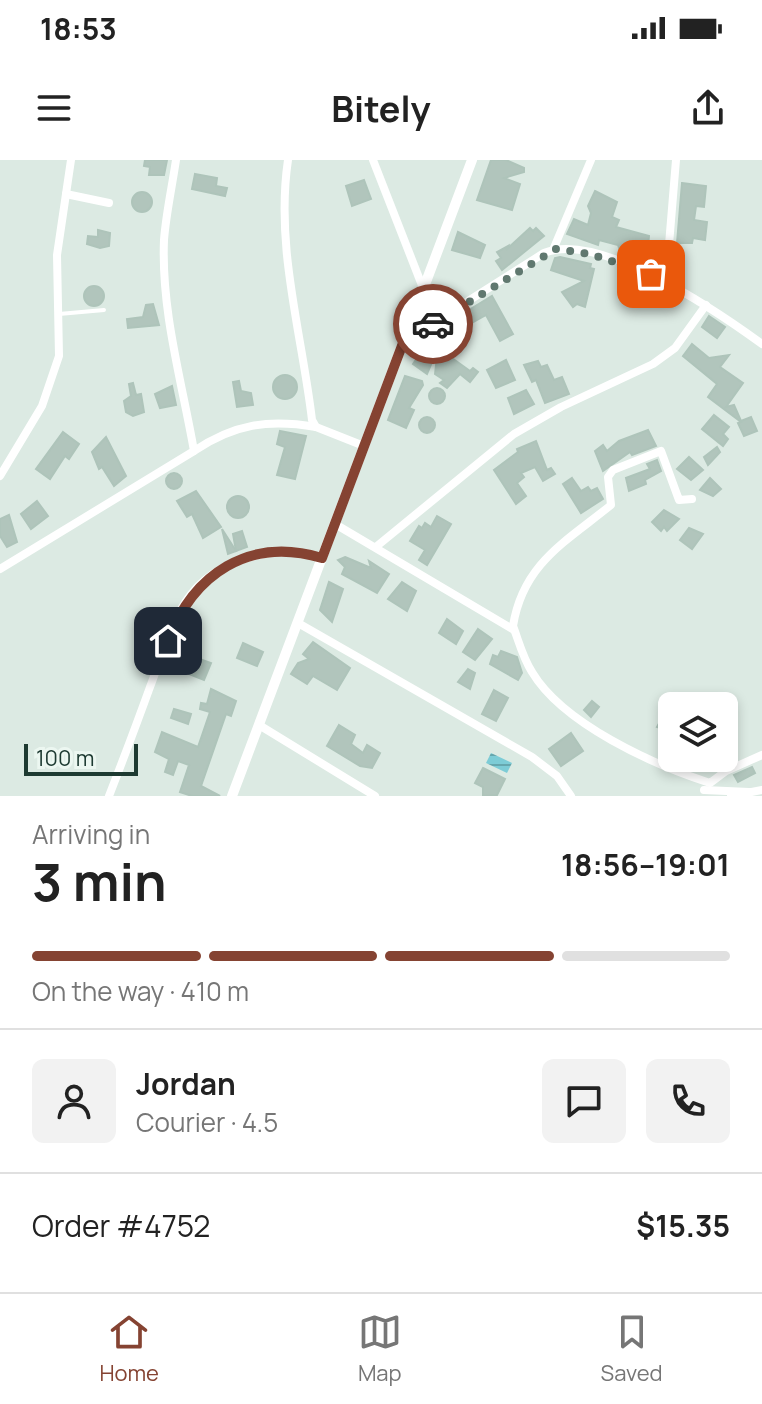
<!DOCTYPE html>
<meta charset="utf-8">
<style>
:root{--surface:#fff;--page:#f2f2f2;--text:#222;--muted:#767676;--line:#e0e0e0;--accent:#854332}
body{margin:0;font-family:Manrope,sans-serif;background:var(--page);color:var(--text);height:100vh;display:flex;flex-direction:column;font-size:30px;white-space:nowrap}
*{box-sizing:border-box;margin:0}
p{font-size:26px;color:var(--muted)}
.icon{flex:none;width:44px;height:44px;fill:none;stroke:currentColor;stroke-width:2;stroke-linecap:round;stroke-linejoin:round}
.map{position:relative;height:636px;overflow:hidden}
.panel{display:flex;flex-direction:column;background:var(--surface);flex:1}
.panel>*{flex:none}
.tools{position:absolute;left:658px;top:532px;display:grid;gap:16px}
.tools a{display:grid;place-items:center;width:80px;height:80px;border-radius:12px;background:var(--surface);box-shadow:0 4px 12px #0003;font-size:40px}
.scale{position:absolute;left:24px;bottom:20px;width:114px;box-sizing:border-box;padding-left:8px;border:4px solid #1d3a31;border-top:0;font-size:22px;line-height:28px;white-space:nowrap;color:#1d3a31;-webkit-text-stroke:6px #ecf7f1;paint-order:stroke}
.pin{position:absolute;display:grid;place-items:center;width:68px;height:68px;color:#fff;margin:-34px;border-radius:16px;box-shadow:0 4px 12px #0006}
.courier{position:absolute;display:grid;place-items:center;width:80px;height:80px;margin:-40px;border:6px solid #854332;border-radius:50%;background:#fff;color:#222;box-shadow:0 2px 10px #0007}
.overview em{font-style:normal;font-weight:700}
.overview div{display:flex;flex-direction:column-reverse}
.overview{display:flex;align-items:center;justify-content:space-between;height:136px;padding:0 32px}
h1{font-size:52px;font-weight:700;line-height:60px}
.bar{display:grid;grid-template-columns:repeat(4,1fr);gap:12px 8px;align-content:center;height:96px;padding:0 32px}
.bar i{height:10px;border-radius:6px;background:var(--line)}
.bar .selected{background:var(--accent)}
.bar p{grid-column:span 4}
.line{display:flex;align-items:center;gap:20px;padding:0 32px;border-top:2px solid var(--line)}
.line div{flex:1}
.round{display:grid;place-items:center;flex:none;width:84px;height:84px;border-radius:12px;background:var(--page)}
.status{display:flex;justify-content:space-between;align-items:center;height:56px;padding:0 40px;background:var(--surface);direction:ltr}
.status svg{height:22px;fill:currentColor}
header{display:flex;justify-content:space-between;align-items:center;height:104px;padding:0 32px;background:var(--surface);font-size:36px;font-weight:700}
.tab-bar{display:flex;justify-content:space-around;align-items:center;height:112px;border-top:2px solid var(--line);background:var(--surface);font-size:22px;color:var(--muted)}
.tab-bar a{display:grid;justify-items:center;gap:4px}
.tab-bar .selected{color:var(--accent)}
.map>svg:first-child{display:block}
</style>
<div class="status"><b>18:53</b><svg viewBox="0 0 49 12"><path d="M0 12V9h3v3zM5 12V6h3v6zM10 12V3h3v9zM15 12V0h3v12zM26 1h20v11H26zM47 4h2v5h-2z"/></svg></div>
<header><svg class="icon" aria-label="menu" viewBox="0 0 24 24"><path d="M4 6h16M4 12h16M4 18h16"/></svg>Bitely<svg class="icon" aria-label="share" viewBox="0 0 24 24"><path d="M12 15V3M7 8l5-5 5 5M5 13v7h14v-7"/></svg></header>
<div class="map">
<svg width="762" height="636" viewBox="0 0 762 636">
<defs>
<pattern id="water-rules" width="6" height="5" patternUnits="userSpaceOnUse" patternTransform="scale(2)"><rect width="6" height="5" fill="#7dccd6"/><path d="M0 2.5h6" fill="none" stroke="#66a7ae"/></pattern>
</defs>
<rect width="100%" height="100%" fill="#dceae3"/>
<path fill="url(#water-rules)" d="M491 593 512 603 507 613 486 603Z"/>
<g fill="#b1c5bc" stroke="#aec4ba" stroke-width="2">
<path d="M145 0H167L164 15H149L150 7 144 6Z"/>
<path d="M491 0H506L524 8V12L504 18 520 24 512 50 477 40Z"/>
<path d="M195 14 217 18 216 26 227 28 225 36 192 29Z"/>
<path d="M364 20 371 39 352 46 346 26Z"/>
<path d="M682 23 706 26 704 47 696 46 694 60 707 62 705 80 693 78 692 83H677Z"/>
<path d="M595 31 617 42 612 57 619 60 616 67 649 76 647 95 628 94 620 91 618 85 599 80 598 85 567 74 574 59 588 65 591 53 588 46Z"/>
<circle cx="142" cy="42" r="10"/>
<path d="M530 68 533 71 536 68 544 76 502 110 496 101 501 98 497 92 508 86 506 90Z"/>
<path d="M98 70 110 73 109 86 100 88 87 84 88 76 98 77Z"/>
<path d="M458 72 485 85 480 98 452 90Z"/>
<path d="M560 97 591 104 590 108 594 109 585 147 577 144 573 147 562 132 584 121 551 110 555 98Z"/>
<path d="M631 117 649 126 644 140 625 133Z"/>
<circle cx="94" cy="136" r="10"/>
<path d="M492 136 513 174 500 181 486 155 470 164 464 153Z"/>
<path d="M153 144 159 165 128 168 127 159 143 157 146 145Z"/>
<path d="M709 156 725 167 717 178 702 167Z"/>
<path d="M429 181 438 188 427 214 413 204Z"/>
<path d="M692 184 709 198 729 195 720 207 743 223 726 247 734 245 741 261 751 257 757 271 744 276 738 263 741 262 708 237 717 224 683 196Z"/>
<path d="M438 188 470 211 473 208 478 212 470 222 460 214 447 228 440 223 444 220 435 214Z"/>
<path d="M506 200 515 220 496 228 487 210Z"/>
<path d="M538 201 541 207 547 205 554 220 562 217 569 234 545 243 536 220 532 222 524 205Z"/>
<circle cx="285" cy="227" r="12"/>
<path d="M405 216 422 221 423 225 409 248 414 250 406 268 388 260Z"/>
<path d="M239 221 241 231 251 233 253 245 237 247 233 222Z"/>
<path d="M133 223 136 235 141 234 144 252 133 256 126 252 124 241 131 236 129 224Z"/>
<path d="M172 226 176 245 160 248 155 234Z"/>
<circle cx="437" cy="236" r="8"/>
<path d="M526 230 534 244 514 254 508 238Z"/>
<path d="M714 255 729 267 723 274 728 279 723 286 702 269Z"/>
<circle cx="427" cy="265" r="8"/>
<path d="M648 270 656 286 632 295 630 292 603 311 595 291 603 285 607 291 619 281Z"/>
<path d="M280 271 306 276 295 319 277 315 285 287 277 284Z"/>
<path d="M63 272 79 284 69 299 65 296 50 319 36 309Z"/>
<path d="M106 277 126 316 114 326 102 307 99 309 92 292Z"/>
<path d="M536 281 547 310 551 308 555 314 543 321 535 307 521 313 524 317 517 323 526 336 516 344 494 310 518 292 517 289Z"/>
<path d="M717 287 720 292 708 305 704 297Z"/>
<path d="M689 297 703 310 691 320 677 309Z"/>
<path d="M657 300 661 311 645 320 646 324 629 331 626 318 650 309 647 304Z"/>
<circle cx="174" cy="321" r="8"/>
<path d="M572 318 581 331 588 327 591 331 597 328 603 339 581 353 563 324Z"/>
<path d="M710 318 721 329 713 336 700 330Z"/>
<path d="M196 331 221 367 203 378 192 354 187 357 177 341Z"/>
<circle cx="238" cy="347" r="11"/>
<path d="M37 341 48 356 31 369 21 354Z"/>
<path d="M664 350 679 359 667 371 664 367 661 371 652 362Z"/>
<path d="M9 355 17 382 7 387 0 376V359Z"/>
<path d="M437 356 451 364 427 405 419 400 425 390 410 381 419 366 422 368 425 363 431 367Z"/>
<path d="M689 368 703 374 692 389 680 380Z"/>
<path d="M222 369 236 391 228 394Z"/>
<path d="M242 371 247 387 236 391 233 374Z"/>
<path d="M345 397 371 408 369 401 389 414 377 433 342 414 345 407 338 400Z"/>
<path d="M329 422 343 429 332 462 320 450Z"/>
<path d="M402 422 416 431 407 451 388 439Z"/>
<path d="M447 459 463 471 456 484 439 473Z"/>
<path d="M478 469 492 479 475 500 463 492Z"/>
<path d="M313 482 350 508 337 530 313 516 307 524 291 514 298 503 309 499 303 494Z"/>
<path d="M243 483 263 492 257 506 237 498Z"/>
<path d="M501 491 517 497 522 513 518 520 490 504 493 495 498 497Z"/>
<path d="M194 497 211 503 204 520 184 512Z"/>
<path d="M468 509 475 513 470 529 458 522Z"/>
<path d="M211 529 236 541 231 556 226 554 201 626 220 636H192L180 632 189 605 178 601 173 615 165 612 169 599 155 592 162 572 198 587 210 552 200 549 201 543 207 544Z"/>
<path d="M494 530 508 538 496 561 482 554Z"/>
<path d="M592 541 599 547 591 557 584 550Z"/>
<path d="M174 549 191 554 188 564 171 558Z"/>
<path d="M666 551 672 554 668 571 657 567Z"/>
<path d="M339 565 355 575 351 584 363 593 367 585 380 593 372 608 360 606 327 586Z"/>
<path d="M571 573 583 591 561 606 549 589Z"/>
<path d="M752 607 755 613 738 622 734 615Z"/>
<path d="M483 608 505 619 497 635 483 636V627L475 623Z"/>
</g>
<g fill="none" stroke-linecap="round" stroke-linejoin="round">
<path stroke="#fff" stroke-width="4" d="M59 154 104 150"/>
<g stroke="#fff" stroke-width="8">
<path d="M288 0C275 87 302 174 312 260L316 267 364 286"/>
<path d="M373 0 423 128"/>
<path d="M66 34 109 43"/>
<path d="M553 90 591 0"/>
<path d="M666 121 676 0"/>
<path d="M406 175 424 169 544 93C599 70 718 152 762 184"/>
<path d="M194 291C234 264 268 259 316 267"/>
<path d="M0 316 42 246 59 196 57 95 71 0"/>
<path d="M692 339 679 340 661 291 613 310 608 317 611 345C567 381 523 403 513 466 519 482 523 498 532 512 563 564 654 605 710 623L726 611 762 595"/>
<path d="M335 364 514 470"/>
<path d="M377 386 514 274 561 247 653 204 675 188 706 145"/>
<path d="M0 409 194 291C182 222 161 151 164 80 166 54 172 27 176 0"/>
<path d="M298 463 532 597 557 616 571 636"/>
<path d="M259 565 375 636"/>
<path d="M704 630 749 632"/>
<path d="M109 636C123 600 137 563 150 527 161 499 169 466 186 441 215 398 274 384 322 398"/>
<path d="M731 636 762 630"/>
</g>
<path stroke="#fff" stroke-width="10" d="M232 636 472 0"/>
</g>
<g fill="none" stroke-linecap="round" stroke-linejoin="round">
<path stroke="#60786f" stroke-width="8" stroke-dasharray="0 14.4" d="M433 164 556 89 590 94 651 114"/>
<path stroke="#854332" stroke-width="10" d="M168 481C193 414 249 376 322 398L406 175 433 164"/>
</g>
</svg>
<div class="tools">
<a><svg class="icon" aria-label="layers" viewBox="0 0 24 24"><path d="M12 4l9 5-9 5-9-5zM3 14l9 5 9-5"/></svg></a>
</div>
<div class="scale">100 m</div>
<div class="pin" style="left:651px;top:114px;background:#ea580c"><svg class="icon" aria-label="bag" viewBox="0 0 24 24"><path d="M5 8h14l-1 12H6zM9 8a3 3 0 0 1 6 0"/></svg></div>
<div class="pin" style="left:168px;top:481px;background:#1f2937"><svg class="icon" aria-label="home" viewBox="0 0 24 24"><path d="M3 11l9-7 9 7M6 9v11h12V9"/></svg></div>
<div class="courier" style="left:433px;top:164px"><svg class="icon" aria-label="car" viewBox="0 0 24 24"><path d="M5 17H2v-5l4-1 3-4h7l3 4 3 1v5h-3M9 17h6M6 11h13"/><circle cx="7" cy="17" r="2"/><circle cx="17" cy="17" r="2"/></svg></div>
</div>
<section class="panel">
<div class="overview"><div><h1>3 min</h1><p>Arriving in</p></div><em>18:56–19:01</em></div>
<div class="bar"><i class="selected"></i><i class="selected"></i><i class="selected"></i><i></i><p>On the way · 410 m</p></div>
<div class="line" style="height:144px"><a class="round"><svg class="icon" aria-label="person" viewBox="0 0 24 24"><circle cx="12" cy="8" r="4"/><path d="M4 21q1-7 8-7t8 7"/></svg></a><div><b>Jordan</b><p>Courier · 4.5</p></div><a class="round"><svg class="icon" aria-label="chat" viewBox="0 0 24 24"><path d="M4 5h16v11H9l-5 4z"/></svg></a><a class="round"><svg class="icon" aria-label="phone" viewBox="0 0 24 24"><path d="M5 4h4l2 5-3 2q2 4 5 5l2-3 5 2v4C11 20 4 13 5 4z"/></svg></a></div>
<div class="line" style="height:104px"><div>Order #4752</div><b>$15.35</b></div>
</section>
<nav class="tab-bar">
<a class="selected"><svg class="icon" aria-label="home" viewBox="0 0 24 24"><path d="M3 11l9-7 9 7M6 9v11h12V9"/></svg>Home</a>
<a><svg class="icon" aria-label="map" viewBox="0 0 24 24"><path d="M3 6l6-2 6 2 6-2v14l-6 2-6-2-6 2zM9 4v14M15 6v14"/></svg>Map</a>
<a><svg class="icon" aria-label="saved" viewBox="0 0 24 24"><path d="M7 4h10v16l-5-4-5 4z"/></svg>Saved</a>
</nav>
